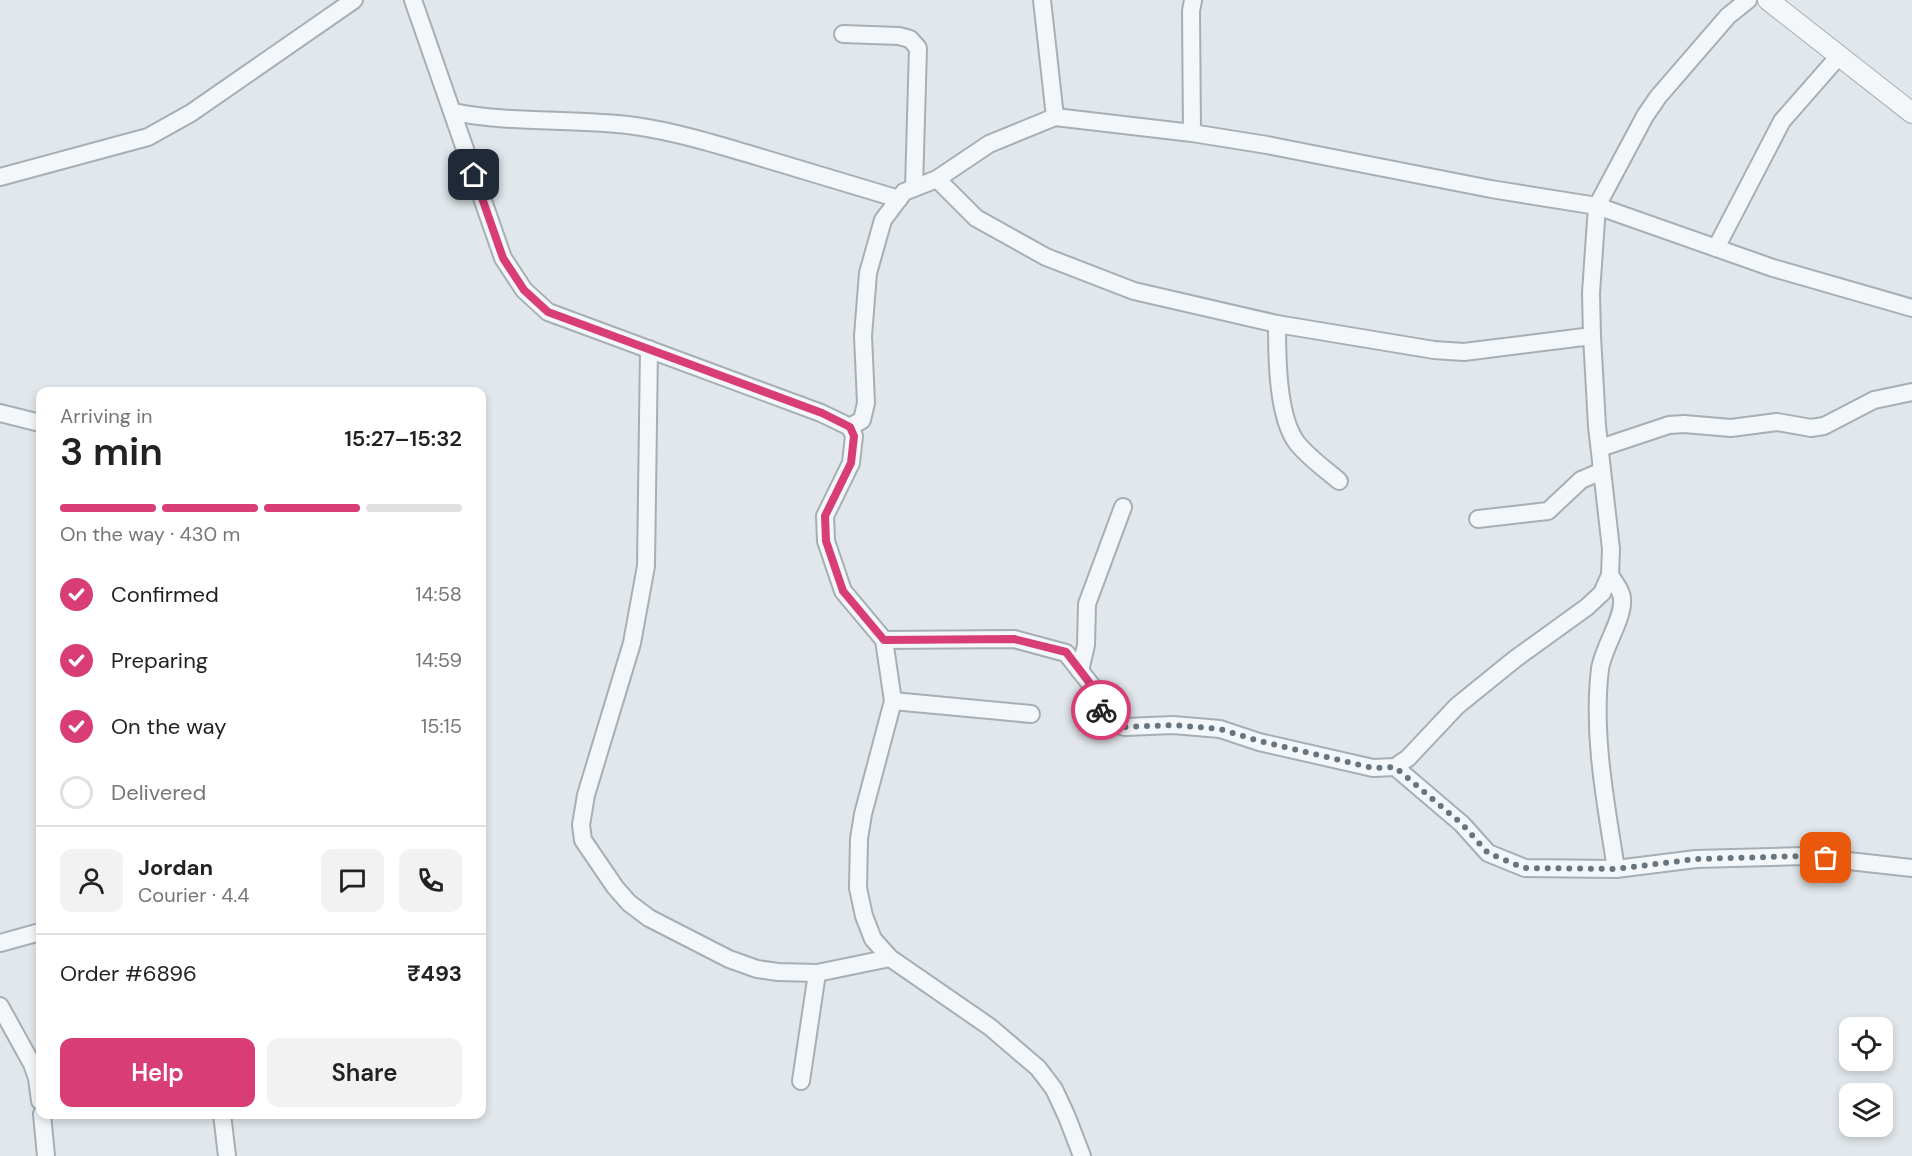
<!DOCTYPE html>
<meta charset="utf-8">
<style>
:root{--surface:#fff;--page:#f2f2f2;--text:#222;--muted:#767676;--line:#e0e0e0;--accent:#d93d76}
body{margin:0;font-family:"DM Sans",sans-serif;background:var(--page);color:var(--text);height:100vh;display:flex;flex-direction:column;font-size:22px;white-space:nowrap}
*{box-sizing:border-box;margin:0}
p{font-size:20px;color:var(--muted)}
.icon{flex:none;width:33px;height:33px;fill:none;stroke:currentColor;stroke-width:2;stroke-linecap:round;stroke-linejoin:round}
.map{position:relative;flex:1;overflow:hidden}
.side{position:absolute;left:36px;top:387px;width:450px;height:732px;display:flex;flex-direction:column;background:var(--surface);border-radius:12px;box-shadow:0 3px 9px #0003}
.side>*{flex:none}
.tools{position:absolute;left:1839px;top:1017px;display:grid;gap:12px}
.tools a{display:grid;place-items:center;width:54px;height:54px;border-radius:12px;background:var(--surface);box-shadow:0 3px 9px #0003;font-size:30px}
.pin{position:absolute;display:grid;place-items:center;width:51px;height:51px;color:#fff;margin:-26px;border-radius:12px;box-shadow:0 3px 9px #0006}
.courier{position:absolute;display:grid;place-items:center;width:60px;height:60px;margin:-30px;border:4px solid #d93d76;border-radius:50%;background:#fff;color:#222;box-shadow:0 2px 8px #0007}
.overview em{font-style:normal;font-weight:600}
.overview div{display:flex;flex-direction:column-reverse}
.overview{display:flex;align-items:center;justify-content:space-between;height:102px;padding:0 24px}
h1{font-size:39px;font-weight:600;line-height:45px}
.bar{display:grid;grid-template-columns:repeat(4,1fr);gap:9px 6px;align-content:center;height:72px;padding:0 24px}
.bar i{height:8px;border-radius:4px;background:var(--line)}
.bar .selected{background:var(--accent)}
.bar p{grid-column:span 4}
.line{display:flex;align-items:center;gap:15px;padding:0 24px;border-top:2px solid var(--line)}
.line div{flex:1}
.round{display:grid;place-items:center;flex:none;width:63px;height:63px;border-radius:12px;background:var(--page)}
ol{padding:0 24px;list-style:none}
li{display:flex;align-items:center;gap:18px;height:66px}
li p{margin-inline-start:auto}
li .icon{padding:6px;border-radius:50%;background:var(--accent);color:#fff;stroke-width:4}
li:last-child{color:var(--muted)}
li i{width:33px;height:33px;border:3px solid var(--line);border-radius:50%}
.primary-button{display:flex;gap:12px;margin-top:auto;padding:12px 24px}
.primary-button a{flex:1;height:69px;border-radius:12px;background:var(--accent);color:#fff;font-size:24px;font-weight:600;line-height:69px;text-align:center}
.primary-button a+a{background:var(--page);color:var(--text)}
.map>svg:first-child{display:block}
</style>
<div class="map">
<svg width="1912" height="1156" viewBox="0 0 1912 1156">
<rect width="100%" height="100%" fill="#e1e7eb"/>
<g fill="none" stroke-linecap="round" stroke-linejoin="round">
<g stroke="#a6afb6" stroke-width="20">
<g id="minor">
<path d="M413 0 503 258 524 290 548 312 821 413 850 427 854 436 851 463 825 516 826 541 843 591 884 640 893 701 863 814 859 839 858 888 864 916 873 939 890 958 990 1027 1038 1068 1054 1089 1067 1117 1082 1156"/>
<path d="M1042 0 1055 117"/>
<path d="M843 34 899 36 910 39 918 48 914 188"/>
<path d="M453 112C513 124 574 118 635 126 677 132 718 145 759 157 806 171 852 185 899 199"/>
<path d="M1192 133 1191 11 1193 0"/>
<path d="M0 177 148 137 191 113 354 0"/>
<path d="M937 179 976 218 1046 257 1134 291 1277 324 1434 350 1464 352 1592 336 1591 293 1597 206 1773 268 1912 308"/>
<path d="M1716 248 1782 121 1839 56"/>
<path d="M1277 324C1277 355 1277 417 1297 443 1308 457 1325 469 1339 481"/>
<path d="M649 349 646 566 632 643 586 795 581 825 583 840 615 887 629 903 649 918 729 959 757 969 778 972 817 973 890 958"/>
<path d="M0 413 40 423"/>
<path d="M850 427 862 420 866 403 863 336 868 273 883 220 904 192 937 179 989 144 1055 117 1192 133 1267 145 1491 189 1597 206 1645 116 1658 97 1728 16 1748 0"/>
<path d="M1600 448 1669 425 1684 424 1731 428 1777 422 1811 428 1824 426 1874 400 1912 392"/>
<path d="M1478 519 1548 511 1581 480 1602 471"/>
<path d="M1610 575C1614 582 1622 591 1622 599 1624 618 1603 648 1600 669 1592 735 1606 804 1616 869"/>
<path d="M884 640 1014 639 1066 653 1092 686 1106 721 1125 727 1173 725 1220 729 1259 742 1373 768 1395 767 1408 758 1457 706 1515 659 1587 607 1602 593 1610 575 1611 549 1597 426 1592 336"/>
<path d="M1080 671 1086 645 1087 604 1123 507"/>
<path d="M893 701 1031 714"/>
<path d="M1395 767 1462 824 1488 853 1525 868 1616 869 1696 859 1804 856 1912 868"/>
<path d="M0 943 40 932"/>
<path d="M0 1006 32 1064 37 1078 40 1101"/>
<path d="M801 1081 817 973"/>
<path d="M42 1114 46 1156"/>
<path d="M222 1114 227 1156"/>
</g>
</g>
<g stroke="#a6afb6" stroke-width="22">
<path id="tertiary" d="M1768 0 1912 113"/>
</g>
<use href="#minor" stroke="#f4f7f9" stroke-width="16"/>
<use href="#tertiary" stroke="#f4f7f9" stroke-width="20"/>
</g>
<g fill="none" stroke-linecap="round" stroke-linejoin="round">
<path stroke="#69757e" stroke-width="6" stroke-dasharray="0 10.8" d="M1101 710 1106 721 1125 727 1173 725 1220 729 1259 741 1373 768 1395 767 1462 824 1488 853 1524 868 1616 869 1696 859 1804 856 1826 858"/>
<path stroke="#d93d76" stroke-width="8" d="M474 175 503 258 524 290 548 312 822 413 850 427 854 436 851 463 825 516 826 541 843 591 884 640 1014 639 1066 652 1092 686 1101 710"/>
</g>
</svg>
<div class="tools">
<a><svg class="icon" aria-label="locate" viewBox="0 0 24 24"><circle cx="12" cy="12" r="6"/><path d="M12 2v4M12 18v4M2 12h4M18 12h4"/></svg></a>
<a><svg class="icon" aria-label="layers" viewBox="0 0 24 24"><path d="M12 4l9 5-9 5-9-5zM3 14l9 5 9-5"/></svg></a>
</div>
<div class="pin" style="left:1826px;top:858px;background:#ea580c"><svg class="icon" aria-label="bag" viewBox="0 0 24 24"><path d="M5 8h14l-1 12H6zM9 8a3 3 0 0 1 6 0"/></svg></div>
<div class="pin" style="left:474px;top:175px;background:#1f2937"><svg class="icon" aria-label="home" viewBox="0 0 24 24"><path d="M3 11l9-7 9 7M6 9v11h12V9"/></svg></div>
<div class="courier" style="left:1101px;top:710px"><svg class="icon" aria-label="bike" viewBox="0 0 24 24"><circle cx="6" cy="16" r="4"/><circle cx="18" cy="16" r="4"/><path d="M6 16l4-8h5l3 8M10 8l3 8H6M13 5h3"/></svg></div>
<section class="side">
<div class="overview"><div><h1>3 min</h1><p>Arriving in</p></div><em>15:27–15:32</em></div>
<div class="bar"><i class="selected"></i><i class="selected"></i><i class="selected"></i><i></i><p>On the way · 430 m</p></div>
<ol>
<li><svg class="icon" aria-label="check" viewBox="0 0 24 24"><path d="M5 12l5 5 9-10"/></svg>Confirmed<p>14:58</p></li>
<li><svg class="icon" aria-label="check" viewBox="0 0 24 24"><path d="M5 12l5 5 9-10"/></svg>Preparing<p>14:59</p></li>
<li><svg class="icon" aria-label="check" viewBox="0 0 24 24"><path d="M5 12l5 5 9-10"/></svg>On the way<p>15:15</p></li>
<li><i></i>Delivered</li>
</ol>
<div class="line" style="height:108px"><a class="round"><svg class="icon" aria-label="person" viewBox="0 0 24 24"><circle cx="12" cy="8" r="4"/><path d="M4 21q1-7 8-7t8 7"/></svg></a><div><b>Jordan</b><p>Courier · 4.4</p></div><a class="round"><svg class="icon" aria-label="chat" viewBox="0 0 24 24"><path d="M4 5h16v11H9l-5 4z"/></svg></a><a class="round"><svg class="icon" aria-label="phone" viewBox="0 0 24 24"><path d="M5 4h4l2 5-3 2q2 4 5 5l2-3 5 2v4C11 20 4 13 5 4z"/></svg></a></div>
<div class="line" style="height:78px"><div>Order #6896</div><b>₹493</b></div>
<div class="primary-button"><a>Help</a><a>Share</a></div>
</section>
</div>
